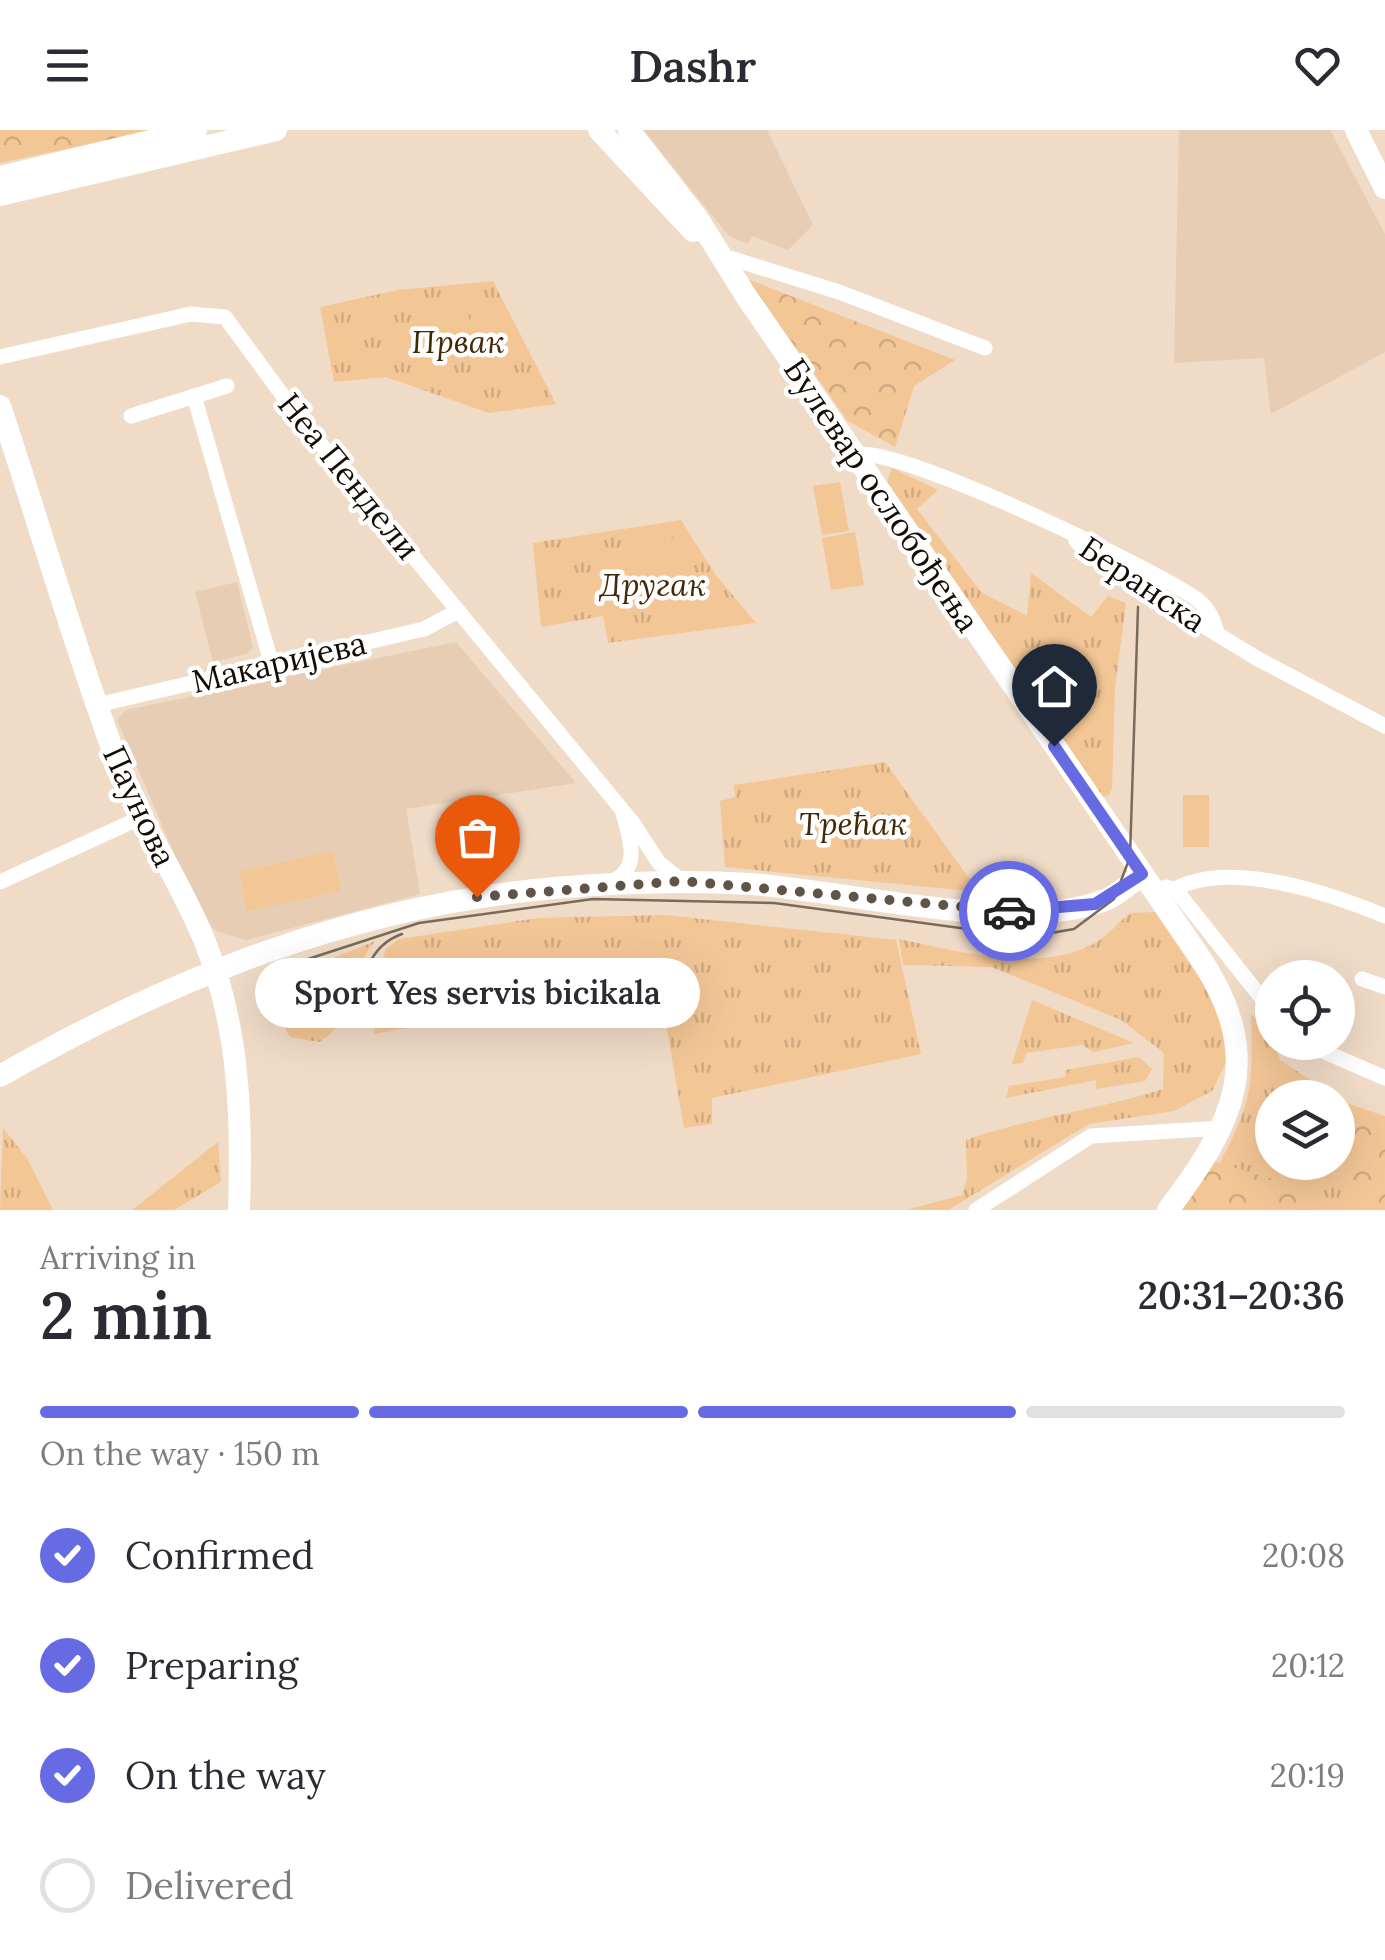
<!DOCTYPE html>
<meta charset="utf-8">
<style>
:root{--surface:#fff;--page:#f2f2f3;--text:#2b2b33;--muted:#7c7c81;--line:#e1e1e2;--accent:#666be4}
body{margin:0;font-family:Lora,serif;background:var(--page);color:var(--text);height:100vh;display:flex;flex-direction:column;font-size:38px;white-space:nowrap}
*{box-sizing:border-box;margin:0}
p{font-size:32px;color:var(--muted)}
.icon{flex:none;width:55px;height:55px;fill:none;stroke:currentColor;stroke-width:2;stroke-linecap:round;stroke-linejoin:round}
.map{position:relative;height:1080px;overflow:hidden}
.panel{display:flex;flex-direction:column;background:var(--surface);flex:1}
.panel>*{flex:none}
.buttons{position:absolute;left:1255px;top:830px;display:grid;gap:20px}
.buttons a{display:grid;place-items:center;width:100px;height:100px;border-radius:50%;background:var(--surface);box-shadow:0 10px 40px #0002;font-size:50px}
.pin{position:absolute;display:grid;place-items:center;width:85px;height:85px;color:#fff;margin:-102px -42px;border-radius:50% 50% 50% 0;rotate:-45deg;box-shadow:0 0 10px #0007}
.pin .icon{rotate:45deg}
.courier{position:absolute;display:grid;place-items:center;width:100px;height:100px;margin:-50px;border:8px solid #666be4;border-radius:50%;background:#fff;color:#222;box-shadow:0 2px 12px #0007}
.bubble{position:absolute;height:70px;border-radius:35px;background:var(--surface);box-shadow:0 10px 40px #0002;font-size:32px;font-weight:600;line-height:70px;text-align:center}
.summary em{font-style:normal;font-weight:600}
.summary div{display:flex;flex-direction:column-reverse}
.summary{display:flex;align-items:center;justify-content:space-between;height:170px;padding:0 40px}
h1{font-size:65px;font-weight:600;line-height:75px}
.bar{display:grid;grid-template-columns:repeat(4,1fr);gap:15px 10px;align-content:center;height:120px;padding:0 40px}
.bar i{height:12px;border-radius:8px;background:var(--line)}
.bar .selected{background:var(--accent)}
.bar p{grid-column:span 4}
ol{padding:0 40px;list-style:none}
li{display:flex;align-items:center;gap:30px;height:110px}
li p{margin-inline-start:auto}
li .icon{padding:10px;border-radius:50%;background:var(--accent);color:#fff;stroke-width:4}
li:last-child{color:var(--muted)}
li i{width:55px;height:55px;border:5px solid var(--line);border-radius:50%}
header{display:flex;justify-content:space-between;align-items:center;height:130px;padding:0 40px;background:var(--surface);font-size:45px;font-weight:600}
.map>svg:first-child{display:block}
</style>
<header><svg class="icon" aria-label="menu" viewBox="0 0 24 24"><path d="M4 6h16M4 12h16M4 18h16"/></svg>Dashr<svg class="icon" aria-label="heart" viewBox="0 0 24 24"><path d="M12 20l-8-8c-3-5 5-10 8-4 3-6 11-1 8 4z"/></svg></header>
<div class="map">
<svg width="1385" height="1080" viewBox="0 0 1385 1080">
<defs>
<pattern id="grass-tufts" width="24" height="20" patternUnits="userSpaceOnUse" patternTransform="scale(2.5)"><rect width="24" height="20" fill="#f3c696"/><path d="M3 7l-1-3M5 7V3M7 7l1-3M15 17l-1-3M17 17v-4M19 17l1-3" fill="none" stroke="#cfa980"/></pattern>
<pattern id="forest-crowns" width="20" height="18" patternUnits="userSpaceOnUse" patternTransform="scale(2.5)"><rect width="20" height="18" fill="#f3c696"/><path d="M2 6a3 3 0 1 1 6 0M12 15a3 3 0 1 1 6 0" fill="none" stroke="#cfa980"/></pattern>
</defs>
<rect width="100%" height="100%" fill="#f0dbc6"/>
<g fill="#e7cdb3">
<path d="M643 0H767L813 95 788 120 753 106 747 114 728 105Z"/>
<path d="M1179 0H1330L1385 104V222L1271 284 1264 228 1174 233Z"/>
<path d="M237 452 253 518 246 524 213 532 195 462Z"/>
<path d="M456 512 576 653 406 679 420 764 246 810 216 801 201 786 117 590 126 580Z"/>
</g>
<g fill="url(#grass-tufts)">
<path d="M493 151 556 274 489 283 386 247 334 252 320 177 398 160Z"/>
<path d="M892 338 938 360 917 379 981 462 1027 486 1031 443 1091 487 1108 466 1126 473 1115 557 1112 659 1108 666H1102L885 358Z"/>
<path d="M681 390 715 444 756 493 608 513 603 486 541 497 533 413Z"/>
<path d="M885 632 979 762 725 737 720 671 735 667 734 655Z"/>
<path d="M1155 782 1204 855 1220 888 1229 927 1212 961 1174 981 1089 994 948 1080H906L962 1065 967 1049 966 1010C1031 987 1098 980 1163 959L1164 923 1121 890 992 837 903 835 899 809C956 821 1032 842 1087 817 1103 811 1117 794 1130 783Z"/>
<path d="M665 785 896 810 921 924 712 968V994L684 998 661 865 641 855 374 904 385 820 399 809 538 788Z"/>
<path d="M375 811C348 842 359 889 319 912L290 907C251 851 336 828 375 811Z"/>
<path d="M1032 870 1134 913 1093 922 1082 915 1026 923 1023 933 1012 934Z"/>
<path d="M1251 884 1272 904 1280 930 1336 967 1272 968V1032H1338V968L1343 972 1355 1080H1300L1292 1055 1219 1034C1253 973 1253 952 1251 884Z"/>
<path d="M1139 927 1152 939 1145 951 1096 959V950L1006 968 1009 956 1065 947 1066 940Z"/>
<path d="M3 998 27 1028 53 1080H0Z"/>
<path d="M218 1012 221 1052 174 1080H132Z"/>
</g>
<g fill="url(#forest-crowns)">
<path d="M0 0H153L0 33Z"/>
<path d="M747 149 955 230 914 256 895 317 848 291Z"/>
<path d="M1343 972 1385 986V1080H1355Z"/>
<path d="M1206 1029 1293 1055 1300 1080H1168Z"/>
</g>
<g fill="#f3c696">
<path d="M466 171 471 200 417 210 411 181Z"/>
<path d="M840 352 849 401 822 405 813 356Z"/>
<path d="M855 402 864 455 831 460 822 408Z"/>
<path d="M687 406 692 438 629 448 624 417Z"/>
<path d="M716 456 722 491 667 500 662 464Z"/>
<rect x="1183" y="665" width="26" height="52"/>
<path d="M333 721 341 761 247 781 239 742Z"/>
</g>
<g fill="none" stroke-linecap="round" stroke-linejoin="round">
<g stroke="#fff" stroke-width="15">
<path d="M717 124 839 162 985 218"/>
<path d="M0 227 191 184 225 187 300 289 633 693 659 733 682 751"/>
<path d="M194 266 272 535"/>
<path d="M131 286 227 256"/>
<path d="M856 325C896 314 1157 440 1198 470 1209 479 1213 489 1217 502"/>
<path d="M1076 411 1100 433 1258 529 1385 596"/>
<path d="M97 575 424 499 458 481"/>
<path d="M613 751C641 738 630 709 623 684"/>
<path d="M0 752 140 688"/>
<path d="M1166 757 1175 759 1272 881"/>
<path d="M1175 759C1231 729 1331 764 1385 786"/>
<path d="M1362 849 1385 857"/>
<path d="M1302 912 1385 948"/>
<path d="M976 1080 1091 1006 1222 998"/>
</g>
<g stroke="#fff" stroke-width="22">
<path d="M599 0 693 101"/>
<path d="M629 0 698 89 746 166 1199 826C1267 928 1235 991 1168 1080"/>
<path d="M1356 0 1385 58"/>
<path d="M0 47 196 0"/>
<path d="M0 65 276 0"/>
<path d="M0 276C39 393 73 513 116 629 139 693 180 749 205 812 240 899 242 988 239 1080"/>
<path d="M0 946C173 847 354 776 554 758 620 752 685 750 751 754 848 761 1016 805 1105 770 1118 765 1130 753 1142 745"/>
</g>
<g stroke="#786b5d" stroke-width="2.5">
<path d="M305 830 419 793 593 769 774 773 1028 807 1074 799 1114 769 1130 727 1138 477"/>
<path d="M357 895C362 859 362 818 402 804"/>
</g>
</g>
<g fill="none" stroke-linecap="round" stroke-linejoin="round">
<path stroke="#605449" stroke-width="10" stroke-dasharray="0 18" d="M477 767 682 751 1009 781"/>
<path stroke="#666be4" stroke-width="12" d="M1009 781 1095 774 1142 744 1054 616"/>
</g>
<g text-anchor="middle" dominant-baseline="central" stroke-width="9" stroke-linejoin="round" paint-order="stroke">
<g font-size="32" font-style="italic" fill="#432804" stroke="#fff">
<text x="458" y="211">Првак</text>
<text x="653" y="454">Другак</text>
<text x="853" y="693">Трећак</text>
</g>
<g font-size="32" fill="#120c05" stroke="#fff">
<text transform="translate(349 346) rotate(51)">Неа Пендели</text>
<text transform="translate(882 365) rotate(56)">Булевар ослобођења</text>
<text transform="translate(1143 454) rotate(34)">Беранска</text>
<text transform="translate(279 532) rotate(-13)">Макаријева</text>
<text transform="translate(140 676) rotate(65)">Паунова</text>
</g>
</g>
</svg>
<div class="buttons">
<a><svg class="icon" aria-label="locate" viewBox="0 0 24 24"><circle cx="12" cy="12" r="6"/><path d="M12 2v4M12 18v4M2 12h4M18 12h4"/></svg></a>
<a><svg class="icon" aria-label="layers" viewBox="0 0 24 24"><path d="M12 4l9 5-9 5-9-5zM3 14l9 5 9-5"/></svg></a>
</div>
<div class="pin" style="left:477px;top:767px;background:#ea580c"><svg class="icon" aria-label="bag" viewBox="0 0 24 24"><path d="M5 8h14l-1 12H6zM9 8a3 3 0 0 1 6 0"/></svg></div>
<div class="pin" style="left:1054px;top:616px;background:#1f2937"><svg class="icon" aria-label="home" viewBox="0 0 24 24"><path d="M3 11l9-7 9 7M6 9v11h12V9"/></svg></div>
<div class="courier" style="left:1009px;top:781px"><svg class="icon" aria-label="car" viewBox="0 0 24 24"><path d="M5 17H2v-5l4-1 3-4h7l3 4 3 1v5h-3M9 17h6M6 11h13"/><circle cx="7" cy="17" r="2"/><circle cx="17" cy="17" r="2"/></svg></div>
<div class="bubble" style="left:255px;top:828px;width:445px">Sport Yes servis bicikala</div>
</div>
<section class="panel">
<div class="summary"><div><h1>2 min</h1><p>Arriving in</p></div><em>20:31–20:36</em></div>
<div class="bar"><i class="selected"></i><i class="selected"></i><i class="selected"></i><i></i><p>On the way · 150 m</p></div>
<ol>
<li><svg class="icon" aria-label="check" viewBox="0 0 24 24"><path d="M5 12l5 5 9-10"/></svg>Confirmed<p>20:08</p></li>
<li><svg class="icon" aria-label="check" viewBox="0 0 24 24"><path d="M5 12l5 5 9-10"/></svg>Preparing<p>20:12</p></li>
<li><svg class="icon" aria-label="check" viewBox="0 0 24 24"><path d="M5 12l5 5 9-10"/></svg>On the way<p>20:19</p></li>
<li><i></i>Delivered</li>
</ol>
</section>
